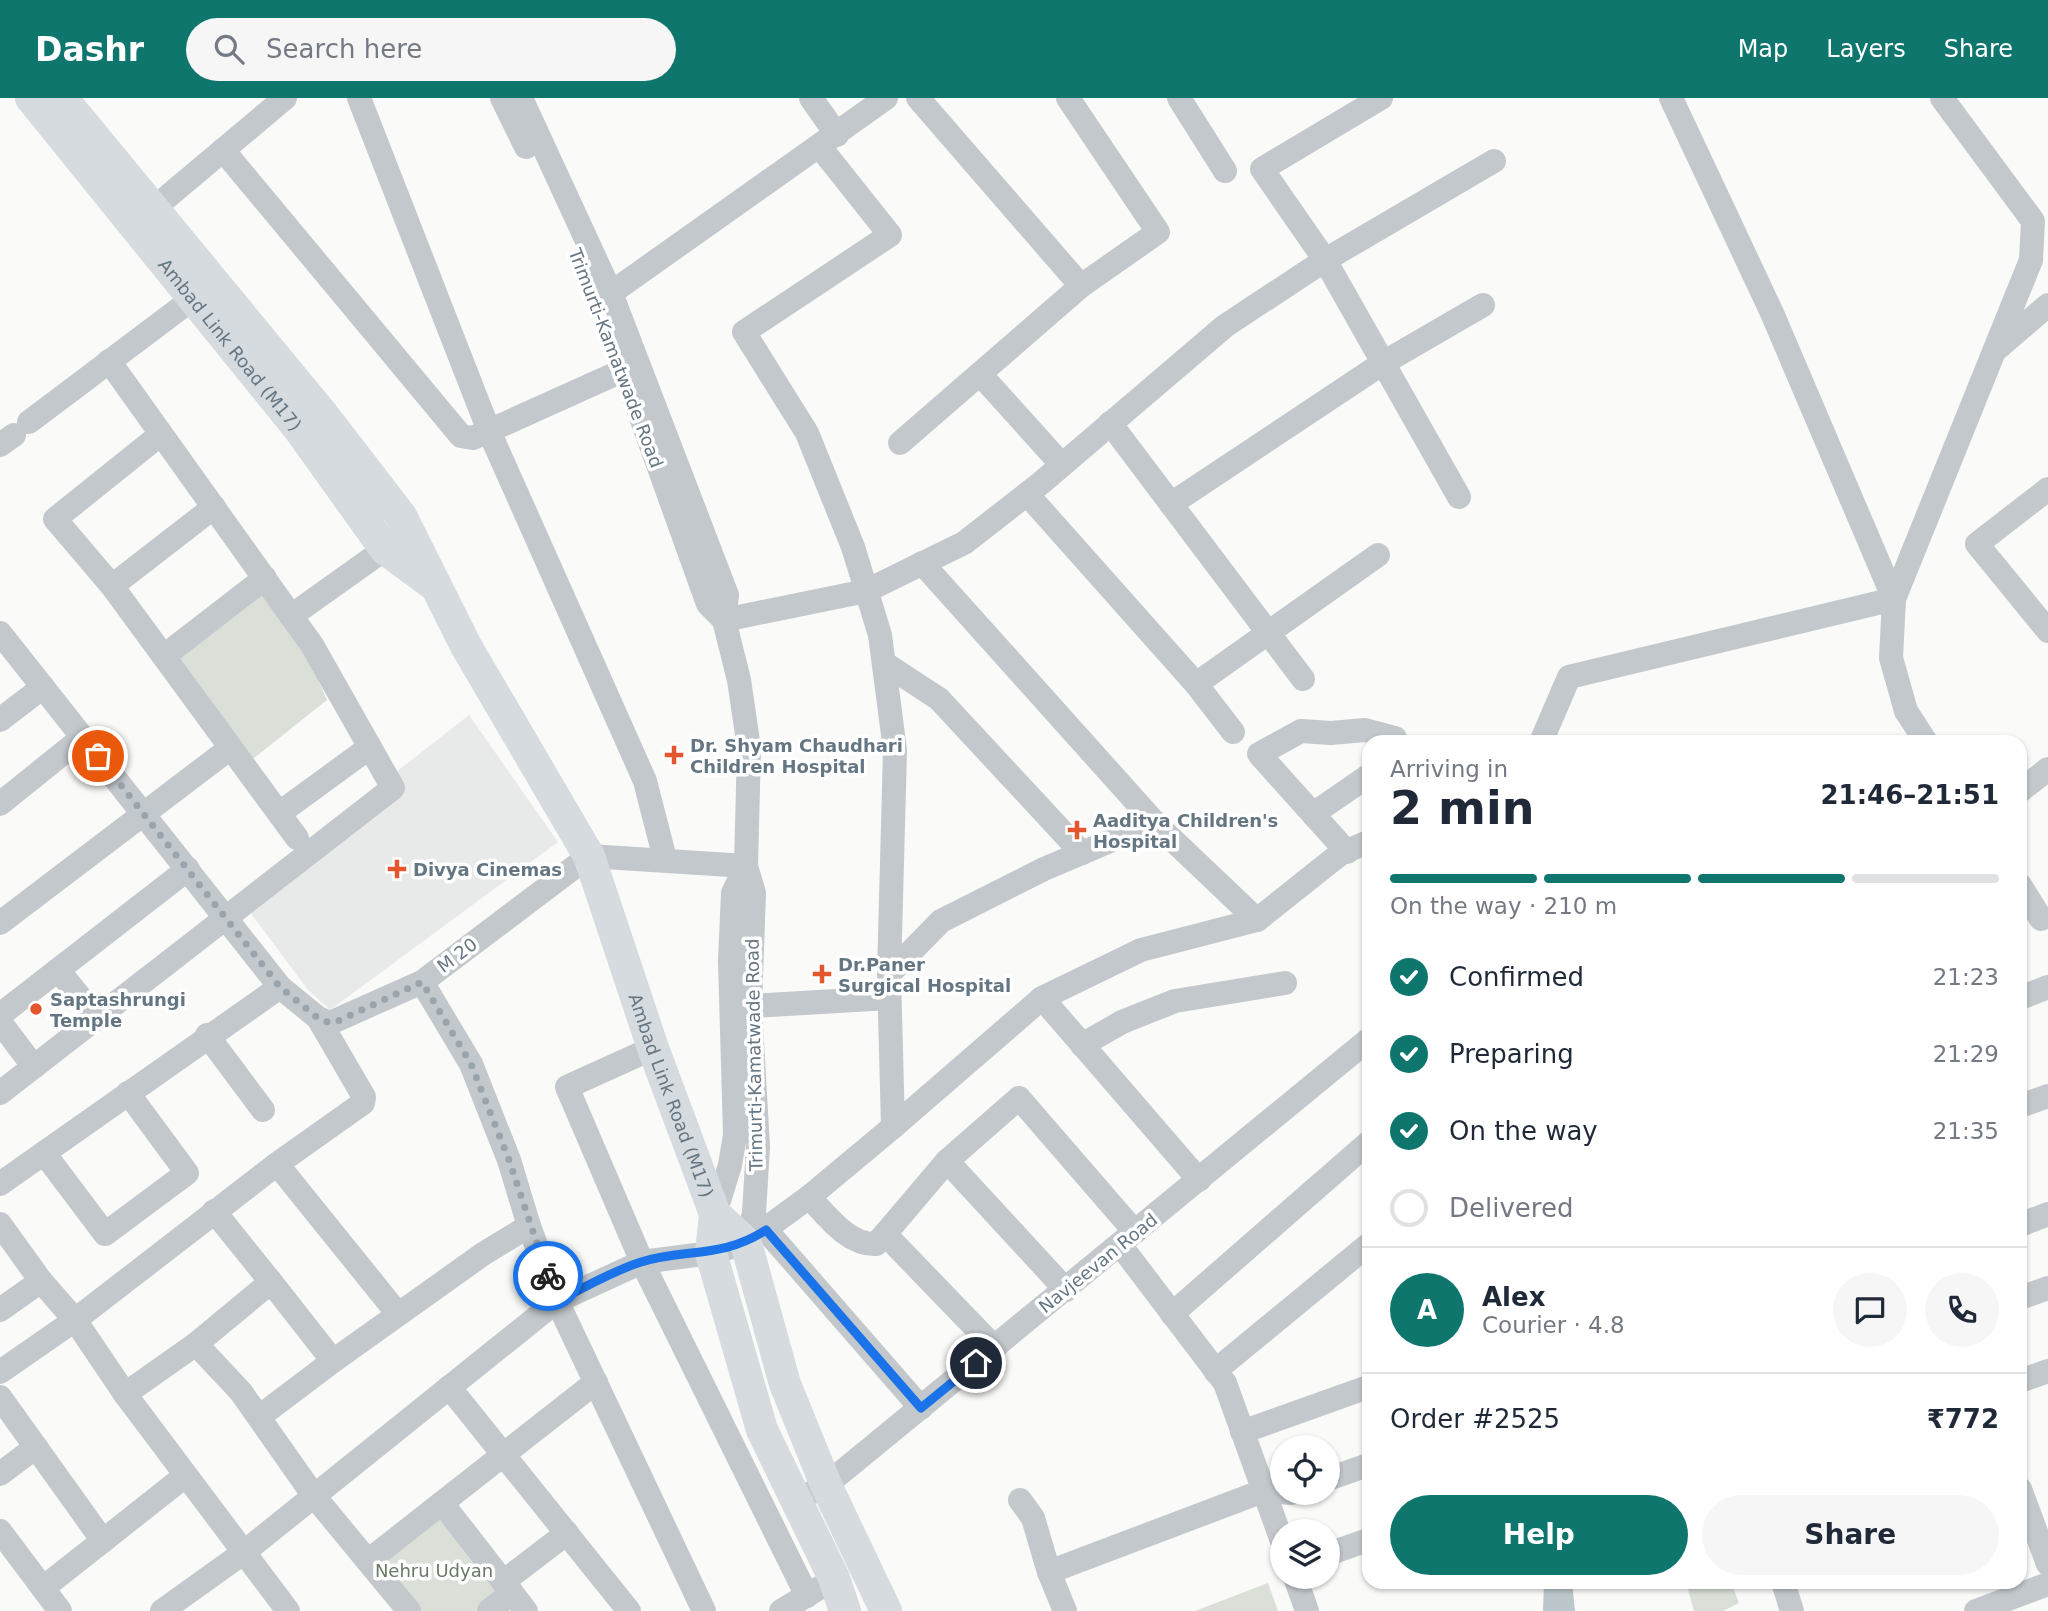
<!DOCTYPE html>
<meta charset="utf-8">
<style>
:root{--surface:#fff;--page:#f6f6f7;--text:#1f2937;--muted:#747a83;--line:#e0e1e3;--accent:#0f766e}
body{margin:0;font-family:"DejaVu Sans",sans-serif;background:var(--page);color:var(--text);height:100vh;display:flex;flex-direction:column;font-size:26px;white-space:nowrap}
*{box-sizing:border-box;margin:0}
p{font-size:23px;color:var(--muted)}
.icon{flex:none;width:38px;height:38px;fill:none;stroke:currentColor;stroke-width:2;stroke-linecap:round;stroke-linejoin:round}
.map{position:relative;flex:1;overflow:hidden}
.drawer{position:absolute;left:1362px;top:637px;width:665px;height:854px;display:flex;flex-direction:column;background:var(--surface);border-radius:21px;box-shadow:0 2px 5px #0004}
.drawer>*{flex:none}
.controls{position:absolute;left:1270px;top:1337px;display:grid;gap:14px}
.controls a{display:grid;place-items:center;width:70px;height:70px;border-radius:50%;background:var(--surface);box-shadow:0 2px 5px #0004;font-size:35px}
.pin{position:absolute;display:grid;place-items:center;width:60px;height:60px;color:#fff;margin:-30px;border:4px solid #fff;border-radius:50%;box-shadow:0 2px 7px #0007}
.courier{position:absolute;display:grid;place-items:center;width:70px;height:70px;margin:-35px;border:5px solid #1a73e8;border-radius:50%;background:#fff;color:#222;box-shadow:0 2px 9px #0007}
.overview em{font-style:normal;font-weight:700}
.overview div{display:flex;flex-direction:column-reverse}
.overview{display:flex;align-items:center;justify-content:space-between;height:119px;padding:0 28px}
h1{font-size:46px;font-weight:700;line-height:52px}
.bar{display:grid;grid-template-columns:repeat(4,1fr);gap:10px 7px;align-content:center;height:84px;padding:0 28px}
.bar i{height:9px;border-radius:5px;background:var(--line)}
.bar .current{background:var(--accent)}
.bar p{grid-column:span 4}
.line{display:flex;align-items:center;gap:18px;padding:0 28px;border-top:2px solid var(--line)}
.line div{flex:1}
.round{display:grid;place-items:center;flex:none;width:74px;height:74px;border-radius:37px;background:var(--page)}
ol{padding:0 28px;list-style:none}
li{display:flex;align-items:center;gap:21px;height:77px}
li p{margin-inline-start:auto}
li .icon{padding:7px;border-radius:50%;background:var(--accent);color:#fff;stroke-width:4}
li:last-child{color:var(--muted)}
li i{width:38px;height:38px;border:4px solid var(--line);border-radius:50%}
.primary-button{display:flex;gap:14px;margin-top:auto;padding:14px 28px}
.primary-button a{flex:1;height:80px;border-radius:42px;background:var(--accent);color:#fff;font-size:28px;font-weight:700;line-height:80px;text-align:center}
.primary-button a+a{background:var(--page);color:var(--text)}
header{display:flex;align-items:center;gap:42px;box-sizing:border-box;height:98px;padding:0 35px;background:var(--accent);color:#fff}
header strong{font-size:33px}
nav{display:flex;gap:38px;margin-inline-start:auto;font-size:24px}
.search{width:490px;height:63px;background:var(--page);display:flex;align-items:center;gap:18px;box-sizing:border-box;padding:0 24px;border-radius:38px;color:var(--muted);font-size:26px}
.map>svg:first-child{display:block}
</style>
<header>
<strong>Dashr</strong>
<div class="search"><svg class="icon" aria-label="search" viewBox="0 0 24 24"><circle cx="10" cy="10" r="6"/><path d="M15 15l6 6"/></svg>Search here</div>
<nav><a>Map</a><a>Layers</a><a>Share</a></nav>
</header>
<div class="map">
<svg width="2048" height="1513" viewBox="0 0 2048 1513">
<rect width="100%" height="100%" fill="#fafaf8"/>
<path fill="#e8e9e9" d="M469 617 558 744 330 912 308 892 238 798Z"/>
<g fill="#dadfd7">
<path d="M263 490 298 536 327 602 249 664 169 560Z"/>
<path d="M438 1413 502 1493 476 1513H416L376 1462Z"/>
<path d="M1686 1484H1731L1739 1505 1723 1513H1694Z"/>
<path d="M1268 1485 1278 1513H1195Z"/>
</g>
<path fill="#bbc7cb" d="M1544 1484H1572L1575 1513H1543Z"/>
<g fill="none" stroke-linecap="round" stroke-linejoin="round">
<g stroke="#c3c8cc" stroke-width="24">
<path d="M359 0 489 333 645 683 665 761"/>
<path d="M502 0 526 49"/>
<path d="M521 0 611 195 727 497 724 522 739 582 749 650 746 768 754 795 750 908 758 1049 754 1115 746 1145"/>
<path d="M811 0 837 37"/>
<path d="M918 0 1081 188"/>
<path d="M1179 0 1225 73"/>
<path d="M1381 0 1262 71 1325 162 1459 399"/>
<path d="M1671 0 1772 215 1894 501 1891 560 1906 613 1926 644"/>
<path d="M820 49 890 137 744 234 807 335 853 449 880 537 895 652 889 876 893 1029 1042 900 1199 1082"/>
<path d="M223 52 461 338 473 340 624 272"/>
<path d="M141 121 285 0"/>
<path d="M597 200 611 195 886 0"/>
<path d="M1998 250 2048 207"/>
<path d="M619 258 708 506 724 522"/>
<path d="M980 276 1062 367"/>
<path d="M29 324 195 199"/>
<path d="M1110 325 1303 581"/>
<path d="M161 336 55 421 112 488 297 740"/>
<path d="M900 345 1081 188 1158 134 1068 0"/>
<path d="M0 347 14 337"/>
<path d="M2048 391 1977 446 2048 533"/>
<path d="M1027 396 1196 586 1233 634"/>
<path d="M1171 406 1383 265 1483 207"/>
<path d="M922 465 1157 727"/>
<path d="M112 488 214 409"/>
<path d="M291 518 385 451"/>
<path d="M724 522 866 493 964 445 1041 385 1225 228 1325 162 1494 63"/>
<path d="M0 535 280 889 318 920 330 925 422 884 589 758 746 768"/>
<path d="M164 558 265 480"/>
<path d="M884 565 939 601 1082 755"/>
<path d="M1196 586 1378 457"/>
<path d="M0 622 43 589"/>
<path d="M1541 644 1569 579 1894 501 2031 162 2033 123 1942 0"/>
<path d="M2020 693 2048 671"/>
<path d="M0 706 83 639"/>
<path d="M281 714 370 649"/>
<path d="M1313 716 1368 678"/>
<path d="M1347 754 1259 656 1301 633 1331 635 1365 632 1395 640 1396 644"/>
<path d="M2020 787 2041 821"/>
<path d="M0 825 229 651"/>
<path d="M58 872 97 920"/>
<path d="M889 876 941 823 1044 771 1143 729 1157 727 1257 822 1340 756 1368 744"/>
<path d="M422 884 471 966 509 1062 529 1128"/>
<path d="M1042 900 1141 852 1257 822"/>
<path d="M2020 900 2048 889"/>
<path d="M734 909 889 900"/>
<path d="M0 917 188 771"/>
<path d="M0 924 34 969"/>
<path d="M207 937 263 1012"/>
<path d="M1082 947 1122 924 1175 903 1285 885"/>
<path d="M653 950 567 989 642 1164 807 1498"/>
<path d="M0 995 393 690 312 547 109 263"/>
<path d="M2020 1008 2048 998"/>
<path d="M44 1055 105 1136 187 1075 128 995"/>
<path d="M947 1063 1066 1192"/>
<path d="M277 1066 398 1216"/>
<path d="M0 1086 280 889"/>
<path d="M809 1099C827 1118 848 1147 876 1146L885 1136"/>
<path d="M214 1113 271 1184"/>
<path d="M715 1116 730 1067 735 1037 730 863 733 795 746 768"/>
<path d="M0 1126 41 1183 75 1222 125 1296 288 1513"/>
<path d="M2020 1127 2048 1116"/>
<path d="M766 1132 921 1310"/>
<path d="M1121 1148 1225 1285 1283 1446"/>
<path d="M2020 1200 2048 1190"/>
<path d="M0 1212 41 1183"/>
<path d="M1172 1216 1368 1045"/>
<path d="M995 1250 885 1136 947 1063 1019 1000 1135 1134"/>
<path d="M1215 1273 1368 1147"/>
<path d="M0 1274 75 1222 277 1066 363 1005 364 999 318 920"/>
<path d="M2020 1283 2048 1273"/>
<path d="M449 1289 629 1513"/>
<path d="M125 1296 196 1246"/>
<path d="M0 1299 103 1443"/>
<path d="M259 1319 333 1263"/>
<path d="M1242 1334 1368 1289"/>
<path d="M0 1376 36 1349"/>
<path d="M1328 1381 1368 1367"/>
<path d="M2020 1391 2048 1466"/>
<path d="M813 1394 826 1387 1368 942"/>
<path d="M1020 1402 1033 1420 1049 1474"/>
<path d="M442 1405 526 1513"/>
<path d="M0 1433 60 1513"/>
<path d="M1328 1456 1368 1442"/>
<path d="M368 1463 596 1284"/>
<path d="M1295 1479 1307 1513"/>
<path d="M503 1484 567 1435"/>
<path d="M1783 1484 1792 1513"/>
<path d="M43 1490 185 1378"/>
<path d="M162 1513 243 1455 557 1203 642 1164 711 1155 746 1145 809 1099 893 1029"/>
<path d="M409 1513 314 1398 241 1294 196 1246 271 1184 333 1263 483 1156 529 1128 557 1203 704 1513"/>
<path d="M489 1513 512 1495"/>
<path d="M781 1513 819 1490"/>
<path d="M1065 1513 1049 1474 1263 1393 1292 1395"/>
<path d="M1976 1513 2048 1486"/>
</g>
<g stroke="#d6dbdf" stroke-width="32">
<path id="s1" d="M31 0 299 331 385 451 431 485"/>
<path id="s2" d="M62 0 324 318 401 418 466 548 589 758 653 950 715 1116 746 1145 785 1286 826 1387 886 1513"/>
<path d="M715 1116 711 1155 762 1332 834 1480 845 1513"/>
</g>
</g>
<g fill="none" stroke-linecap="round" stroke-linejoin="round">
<path stroke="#99a4ac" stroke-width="7" stroke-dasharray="0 12.6" d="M98 658 280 889 318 920 330 925 338 923 422 884 471 966 509 1062 548 1178"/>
<path stroke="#1a73e8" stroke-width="9" d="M548 1178 557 1203C584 1190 612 1173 641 1164 687 1150 721 1161 766 1132L921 1310 976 1265"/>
</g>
<g fill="#e4572e" stroke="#fff" stroke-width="2.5">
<path d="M670.5 646.5h7v7h7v7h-7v7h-7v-7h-7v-7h7z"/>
<path d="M1073.5 721.5h7v7h7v7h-7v7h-7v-7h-7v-7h7z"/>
<path d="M393.5 760.5h7v7h7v7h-7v7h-7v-7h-7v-7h7z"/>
<path d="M818.5 865.5h7v7h7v7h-7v7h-7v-7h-7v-7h7z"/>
<circle cx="36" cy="911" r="7"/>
</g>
<g text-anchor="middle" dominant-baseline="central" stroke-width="7" stroke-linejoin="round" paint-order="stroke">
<g font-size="18" fill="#657683" stroke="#fff">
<text stroke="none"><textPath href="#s1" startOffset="317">Ambad Link Road (M17)</textPath></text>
<text transform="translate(616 260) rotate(69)">Trimurti-Kamatwade Road</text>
<text transform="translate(457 857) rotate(-37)">M 20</text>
<text transform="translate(754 957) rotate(-91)">Trimurti-Kamatwade Road</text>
<text stroke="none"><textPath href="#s2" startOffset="1180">Ambad Link Road (M17)</textPath></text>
<text transform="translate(1098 1165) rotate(-39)">Navjeevan Road</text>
</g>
<g font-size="18" font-weight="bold" fill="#657683" stroke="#fff" text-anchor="start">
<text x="690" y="647">Dr. Shyam Chaudhari<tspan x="690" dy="21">Children Hospital</tspan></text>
<text x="1093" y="722">Aaditya Children's<tspan x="1093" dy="21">Hospital</tspan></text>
<text x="413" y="771">Divya Cinemas</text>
<text x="838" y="866">Dr.Paner<tspan x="838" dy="21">Surgical Hospital</tspan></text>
<text x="50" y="901">Saptashrungi<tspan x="50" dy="21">Temple</tspan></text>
</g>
<g font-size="18" fill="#687a64" stroke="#fff">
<text x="434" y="1472">Nehru Udyan</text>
</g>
</g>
</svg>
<div class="controls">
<a><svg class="icon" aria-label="locate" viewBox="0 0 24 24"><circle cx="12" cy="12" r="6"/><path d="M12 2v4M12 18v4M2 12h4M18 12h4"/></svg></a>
<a><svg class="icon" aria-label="layers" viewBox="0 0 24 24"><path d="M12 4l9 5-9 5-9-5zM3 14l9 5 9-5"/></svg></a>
</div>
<div class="pin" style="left:98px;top:658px;background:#ea580c"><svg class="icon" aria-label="bag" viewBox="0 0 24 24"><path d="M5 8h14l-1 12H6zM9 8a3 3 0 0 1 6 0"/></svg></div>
<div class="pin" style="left:976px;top:1265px;background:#1f2937"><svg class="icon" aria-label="home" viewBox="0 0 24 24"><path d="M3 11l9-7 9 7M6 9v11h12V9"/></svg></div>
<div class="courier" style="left:548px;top:1178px"><svg class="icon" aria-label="bike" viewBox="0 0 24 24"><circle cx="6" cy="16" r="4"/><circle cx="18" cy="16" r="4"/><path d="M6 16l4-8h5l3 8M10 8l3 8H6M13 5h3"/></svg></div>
<section class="drawer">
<div class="overview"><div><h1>2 min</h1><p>Arriving in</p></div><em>21:46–21:51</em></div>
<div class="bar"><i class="current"></i><i class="current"></i><i class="current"></i><i></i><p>On the way · 210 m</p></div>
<ol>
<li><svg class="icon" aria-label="check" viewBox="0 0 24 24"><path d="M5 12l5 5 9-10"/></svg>Confirmed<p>21:23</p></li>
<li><svg class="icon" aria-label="check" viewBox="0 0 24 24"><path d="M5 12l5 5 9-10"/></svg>Preparing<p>21:29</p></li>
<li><svg class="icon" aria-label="check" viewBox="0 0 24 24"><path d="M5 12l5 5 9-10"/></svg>On the way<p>21:35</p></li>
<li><i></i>Delivered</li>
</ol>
<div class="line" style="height:126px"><b class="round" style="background:var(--accent);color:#fff">A</b><div><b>Alex</b><p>Courier · 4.8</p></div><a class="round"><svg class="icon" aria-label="chat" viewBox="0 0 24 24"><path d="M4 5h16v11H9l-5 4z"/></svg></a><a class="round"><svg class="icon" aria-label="phone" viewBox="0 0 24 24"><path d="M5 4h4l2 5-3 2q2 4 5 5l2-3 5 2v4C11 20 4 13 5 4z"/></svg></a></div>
<div class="line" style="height:91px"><div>Order #2525</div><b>₹772</b></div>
<div class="primary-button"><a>Help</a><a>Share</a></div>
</section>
</div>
